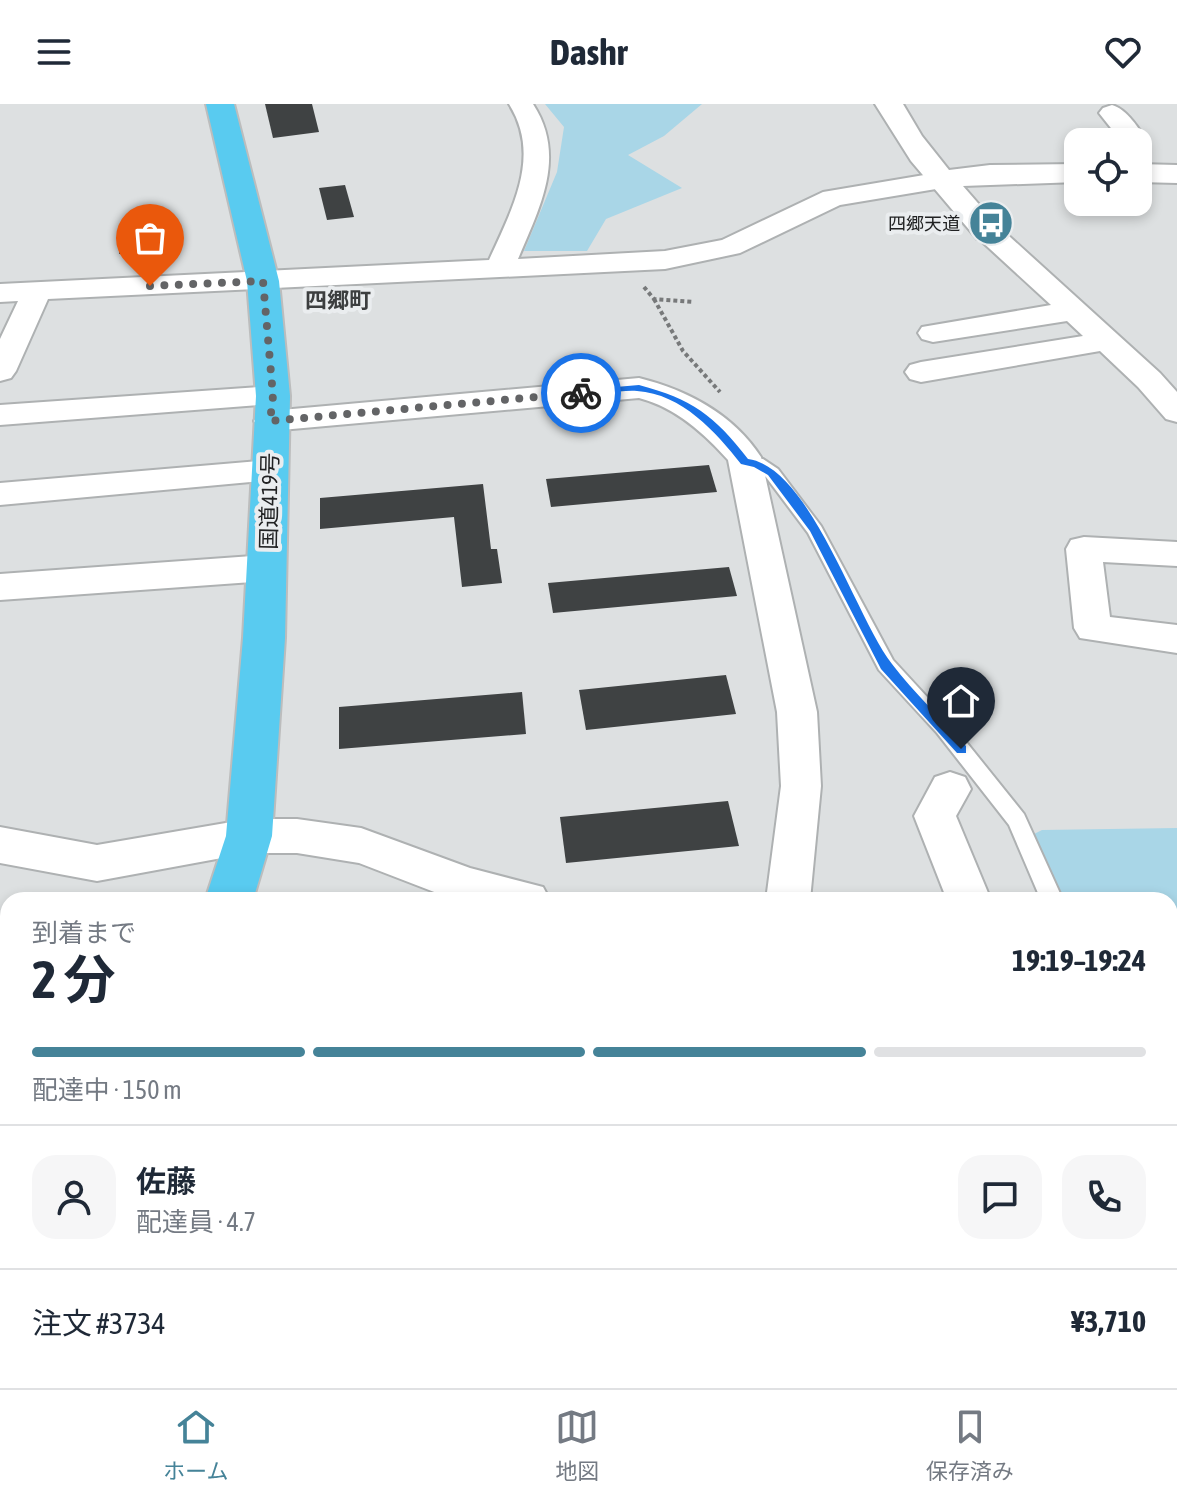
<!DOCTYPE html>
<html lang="ja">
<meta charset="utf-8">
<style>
:root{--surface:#fff;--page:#f6f6f7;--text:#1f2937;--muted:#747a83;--line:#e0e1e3;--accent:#458398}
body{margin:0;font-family:"Asap Condensed","Noto Sans JP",sans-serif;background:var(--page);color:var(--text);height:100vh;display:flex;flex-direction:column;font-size:30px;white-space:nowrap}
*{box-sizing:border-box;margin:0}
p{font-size:26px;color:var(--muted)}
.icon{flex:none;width:44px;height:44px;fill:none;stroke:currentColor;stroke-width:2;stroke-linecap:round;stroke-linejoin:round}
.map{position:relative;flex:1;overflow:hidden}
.drawer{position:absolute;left:0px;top:788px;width:1178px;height:496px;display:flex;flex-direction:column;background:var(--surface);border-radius:24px 24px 0 0;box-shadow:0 4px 12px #0003}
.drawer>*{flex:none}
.tools{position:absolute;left:1064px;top:24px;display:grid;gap:16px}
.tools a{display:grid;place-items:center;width:88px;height:88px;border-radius:16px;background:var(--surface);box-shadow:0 4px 12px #0003;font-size:40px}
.pin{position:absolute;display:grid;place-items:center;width:68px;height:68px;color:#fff;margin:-82px -34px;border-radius:50% 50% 50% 0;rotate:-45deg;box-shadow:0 0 8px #0007}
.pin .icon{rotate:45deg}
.courier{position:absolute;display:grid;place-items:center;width:80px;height:80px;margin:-40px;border:6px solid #1a73e8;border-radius:50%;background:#fff;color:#222;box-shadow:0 2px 10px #0007}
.headline em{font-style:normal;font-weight:700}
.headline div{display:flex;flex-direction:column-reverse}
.headline{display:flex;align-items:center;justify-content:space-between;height:136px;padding:0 32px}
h1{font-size:52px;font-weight:700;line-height:60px}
.bar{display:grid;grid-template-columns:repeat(4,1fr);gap:12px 8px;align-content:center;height:96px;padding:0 32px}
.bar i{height:10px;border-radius:6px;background:var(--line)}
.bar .selected{background:var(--accent)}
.bar p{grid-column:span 4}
.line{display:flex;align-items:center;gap:20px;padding:0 32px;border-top:2px solid var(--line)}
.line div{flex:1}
.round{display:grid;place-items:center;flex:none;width:84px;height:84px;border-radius:24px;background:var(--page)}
header{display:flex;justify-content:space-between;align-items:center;height:104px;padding:0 32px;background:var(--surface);font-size:36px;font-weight:700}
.tabs{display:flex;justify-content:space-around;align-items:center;height:112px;border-top:2px solid var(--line);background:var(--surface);font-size:22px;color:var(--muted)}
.tabs a{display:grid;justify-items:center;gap:4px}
.tabs .selected{color:var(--accent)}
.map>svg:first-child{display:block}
</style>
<header><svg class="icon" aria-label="menu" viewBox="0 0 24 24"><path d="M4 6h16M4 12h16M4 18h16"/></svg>Dashr<svg class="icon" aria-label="heart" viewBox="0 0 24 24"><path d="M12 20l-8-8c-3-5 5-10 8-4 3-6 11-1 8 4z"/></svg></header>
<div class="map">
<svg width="1177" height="1284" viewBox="0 0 1177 1284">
<rect width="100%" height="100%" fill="#dde0e1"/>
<g fill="#a9d6e7">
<path d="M545 0H702L664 32 628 51 682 84 606 115 587 147H524L557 68 564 23Z"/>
<path d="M1177 724V890L1170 889V796H1060L1032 731 1042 726Z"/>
</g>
<g fill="#3f4243">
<path d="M265 0H312L319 28 273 34Z"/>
<path d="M345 81 354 113 327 116 319 84Z"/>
<path d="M161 111 155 148 119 150 126 113Z"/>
<path d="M709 361 717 388 551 403 546 375Z"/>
<path d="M483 380 491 445H497L502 479 462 483 454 413 320 425V394Z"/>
<path d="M729 463 737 492 553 509 548 479Z"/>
<path d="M726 571 736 610 586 626 579 586Z"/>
<path d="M522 588 526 630 339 645V603Z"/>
<path d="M728 697 739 742 566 759 560 713Z"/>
</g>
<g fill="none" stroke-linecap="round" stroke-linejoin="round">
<g stroke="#aeb1b2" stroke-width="4">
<g id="lane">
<path d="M745 353 763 355 778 365 821 422 893 556 951 619 1024 710 1063 796H1041L1009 721 937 629 879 566 808 429 766 373 753 364 739 362 737 358Z"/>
<path d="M626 1276H654L653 1284H625Z"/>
</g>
</g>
<g stroke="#aeb1b2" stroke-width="4">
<g id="street">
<path d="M509 0H533C567 52 540 103 518 155L665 147 722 136 823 88 942 68 951 70 955 76 951 82 942 84 840 101 740 149 665 165 48 195 16 267 11 274 0 277V235L18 197 0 198V180L489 156C512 105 542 52 509 0Z"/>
<path d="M1112 1C1127 5 1139 25 1148 38L1144 43 1138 45V38H1122L1099 9 1103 4Z"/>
<path d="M988 120 998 122 1160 269 1177 288V318L1166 315 1138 283 1100 247 921 278 910 275 905 268 910 261 921 258 1083 232 1067 217 933 238 922 235 918 229 922 223 1051 201 978 134 974 128 978 122Z"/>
<path d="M639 274C687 286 733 310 761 353L817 608 821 682 810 796H766L781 682 777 608 728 356C704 329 675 303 639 294L270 327 259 324 254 317 259 310 270 307Z"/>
<path d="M273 282 284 285 289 292 284 299 0 321V301Z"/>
<path d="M271 356 283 359 288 367 283 375 0 401V379Z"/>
<path d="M1084 433 1177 438V462L1103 458 1110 513 1177 521V549L1080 534 1074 524 1066 445 1071 436Z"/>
<path d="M268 451 281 455 286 464 281 473 268 477 0 496V470Z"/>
<path d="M950 668 965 673 971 685 956 712 991 796H947L914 712 935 673Z"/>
<path d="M249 715H297L361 724 470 764 543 783 550 796H455L359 759 297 749H249L97 777 0 759V723L97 741Z"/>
<path d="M1170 875 1177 877V919L1170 917Z"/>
</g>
</g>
<g stroke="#aeb1b2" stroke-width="4">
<g id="secondary">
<path d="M875 0H903L922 32 949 66 990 61 1078 60V78L963 82 1003 128 999 135 988 137 977 135 911 57Z"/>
<path d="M1138 60 1177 61V79L1138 78Z"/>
</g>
</g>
<g stroke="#bcbdbd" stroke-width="4">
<g id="primary">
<path d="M0 1025 8 1028V1082L0 1079Z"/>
<path d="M724 1276H807L810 1284H727Z"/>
</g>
</g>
<g stroke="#bcbdbd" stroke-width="4">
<g id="highway">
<path d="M206 0H234L279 177 290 292 285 534 272 732 253 796H205L226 732 243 534 256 292 247 177Z"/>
<path d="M12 1276H130L128 1284H9Z"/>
</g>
</g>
<g stroke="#77797a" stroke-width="4" stroke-dasharray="4 3" stroke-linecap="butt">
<path d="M644 183 654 195 693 198"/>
<path d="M654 195 683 247 720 288"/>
</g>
<use href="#lane" fill="#fff" fill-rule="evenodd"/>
<use href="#street" fill="#fff" fill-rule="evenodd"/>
<use href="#secondary" fill="#fff" fill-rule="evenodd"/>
<use href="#primary" fill="#9be0f6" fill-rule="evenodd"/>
<use href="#highway" fill="#59cbf0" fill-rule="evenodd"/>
</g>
<path fill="#1a73e8" d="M639 281C692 295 714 311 748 355 810 363 856 514 892 560 914 589 942 615 966 642V649H957L881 565 810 427 768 371 754 363 741 360C716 328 682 290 637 287 619 286 599 291 581 292L576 289 581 286Z"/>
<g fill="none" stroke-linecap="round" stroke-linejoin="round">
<path stroke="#636466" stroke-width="8" stroke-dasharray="0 14.4" d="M150 182 263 177 273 292 270 317 581 289"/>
</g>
<defs>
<g id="bus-disc" transform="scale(2.3)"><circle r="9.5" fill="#458398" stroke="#eaedef"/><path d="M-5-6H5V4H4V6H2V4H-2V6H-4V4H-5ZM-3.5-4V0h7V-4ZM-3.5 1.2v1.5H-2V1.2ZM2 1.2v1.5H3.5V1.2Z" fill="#fff"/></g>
</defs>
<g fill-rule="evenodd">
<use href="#bus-disc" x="991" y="119"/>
</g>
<g text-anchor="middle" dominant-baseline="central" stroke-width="8" stroke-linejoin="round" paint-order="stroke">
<g font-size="18" fill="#212223" stroke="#eaedef" text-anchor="end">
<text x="960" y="119">四郷天道</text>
</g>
<g font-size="22" font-weight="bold" fill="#3c3e3f" stroke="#eaedef">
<text x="338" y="196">四郷町</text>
</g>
<g font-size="22" fill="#212223" stroke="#eaedef">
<text transform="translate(269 397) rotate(-89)">国道419号</text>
</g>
</g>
</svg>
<div class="tools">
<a><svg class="icon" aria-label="locate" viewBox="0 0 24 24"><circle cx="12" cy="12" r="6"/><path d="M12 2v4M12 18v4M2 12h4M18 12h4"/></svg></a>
</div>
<div class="pin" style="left:150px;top:182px;background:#ea580c"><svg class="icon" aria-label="bag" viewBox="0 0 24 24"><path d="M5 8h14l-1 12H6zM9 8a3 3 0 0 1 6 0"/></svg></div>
<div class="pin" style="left:961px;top:645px;background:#1f2937"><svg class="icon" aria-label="home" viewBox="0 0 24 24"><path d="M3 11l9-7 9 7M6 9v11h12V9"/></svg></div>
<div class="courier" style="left:581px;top:289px"><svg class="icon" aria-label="bike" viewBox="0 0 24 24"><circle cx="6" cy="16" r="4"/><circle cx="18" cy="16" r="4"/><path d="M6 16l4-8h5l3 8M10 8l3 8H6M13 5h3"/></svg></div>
<section class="drawer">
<div class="headline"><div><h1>2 分</h1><p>到着まで</p></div><em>19:19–19:24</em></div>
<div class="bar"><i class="selected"></i><i class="selected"></i><i class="selected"></i><i></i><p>配達中 · 150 m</p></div>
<div class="line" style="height:144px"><a class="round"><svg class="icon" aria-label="person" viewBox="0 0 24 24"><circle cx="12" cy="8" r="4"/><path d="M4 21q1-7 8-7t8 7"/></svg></a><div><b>佐藤</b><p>配達員 · 4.7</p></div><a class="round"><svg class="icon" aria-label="chat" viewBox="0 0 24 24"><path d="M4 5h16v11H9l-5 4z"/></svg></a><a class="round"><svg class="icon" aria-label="phone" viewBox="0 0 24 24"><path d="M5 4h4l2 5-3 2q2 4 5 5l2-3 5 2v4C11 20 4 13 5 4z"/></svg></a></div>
<div class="line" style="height:104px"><div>注文 #3734</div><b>¥3,710</b></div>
</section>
</div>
<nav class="tabs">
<a class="selected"><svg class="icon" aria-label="home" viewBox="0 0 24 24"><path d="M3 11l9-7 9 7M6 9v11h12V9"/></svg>ホーム</a>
<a><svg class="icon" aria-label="map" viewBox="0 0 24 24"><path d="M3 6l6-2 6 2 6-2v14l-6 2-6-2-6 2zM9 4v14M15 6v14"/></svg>地図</a>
<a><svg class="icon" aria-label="saved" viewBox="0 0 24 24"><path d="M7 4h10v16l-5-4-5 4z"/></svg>保存済み</a>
</nav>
